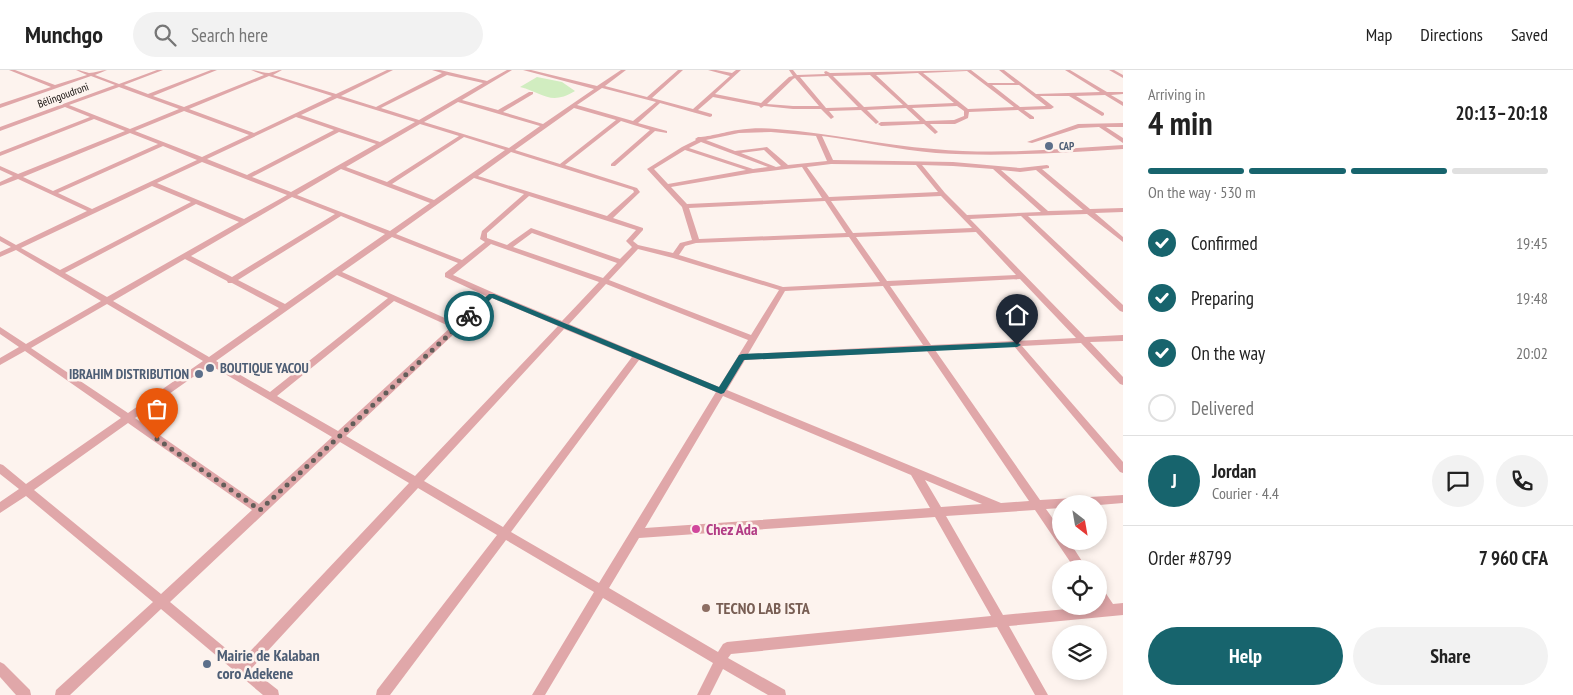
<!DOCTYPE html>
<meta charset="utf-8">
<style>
:root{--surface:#fff;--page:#f2f2f2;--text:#222;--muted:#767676;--line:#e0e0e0;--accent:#17646d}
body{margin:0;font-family:"PT Sans Narrow",sans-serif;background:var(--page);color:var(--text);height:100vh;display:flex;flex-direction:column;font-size:19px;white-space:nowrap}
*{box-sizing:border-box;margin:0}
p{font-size:16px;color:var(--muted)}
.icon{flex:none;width:28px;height:28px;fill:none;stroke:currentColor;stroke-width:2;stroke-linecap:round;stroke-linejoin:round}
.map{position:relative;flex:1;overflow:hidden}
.drawer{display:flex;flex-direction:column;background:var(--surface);width:450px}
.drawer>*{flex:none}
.needle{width:32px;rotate:149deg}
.tools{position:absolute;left:1052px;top:425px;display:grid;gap:10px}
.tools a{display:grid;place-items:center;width:55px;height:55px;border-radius:50%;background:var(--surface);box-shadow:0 2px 8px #0003;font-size:25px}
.pin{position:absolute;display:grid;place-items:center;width:42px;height:42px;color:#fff;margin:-51px -21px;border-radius:50% 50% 50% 0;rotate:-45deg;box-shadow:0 0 5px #0007}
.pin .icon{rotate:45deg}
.courier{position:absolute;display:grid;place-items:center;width:50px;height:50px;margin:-25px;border:4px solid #17646d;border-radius:50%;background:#fff;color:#222;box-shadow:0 1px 6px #0007}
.overview em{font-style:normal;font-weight:600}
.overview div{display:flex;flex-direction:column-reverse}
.overview{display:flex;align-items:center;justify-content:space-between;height:85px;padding:0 25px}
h1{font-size:32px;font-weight:600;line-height:38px}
.bar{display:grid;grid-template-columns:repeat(4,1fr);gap:8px 5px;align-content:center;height:60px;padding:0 25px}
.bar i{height:6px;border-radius:4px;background:var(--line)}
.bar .active{background:var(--accent)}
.bar p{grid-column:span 4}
.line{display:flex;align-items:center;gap:12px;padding:0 25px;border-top:1px solid var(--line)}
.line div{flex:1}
.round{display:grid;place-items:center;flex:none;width:52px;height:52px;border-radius:26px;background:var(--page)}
ol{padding:0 25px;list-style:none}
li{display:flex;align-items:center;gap:15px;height:55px}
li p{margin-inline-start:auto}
li .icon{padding:5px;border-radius:50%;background:var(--accent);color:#fff;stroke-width:4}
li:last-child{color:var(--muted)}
li i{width:28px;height:28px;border:2px solid var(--line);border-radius:50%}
.action{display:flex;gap:10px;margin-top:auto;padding:10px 25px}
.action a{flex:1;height:58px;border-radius:30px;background:var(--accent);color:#fff;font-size:20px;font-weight:600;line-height:58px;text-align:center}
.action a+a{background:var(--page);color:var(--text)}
header{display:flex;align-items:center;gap:30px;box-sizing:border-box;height:70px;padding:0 25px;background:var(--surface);border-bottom:1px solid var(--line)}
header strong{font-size:24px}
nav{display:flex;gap:28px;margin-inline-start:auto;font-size:18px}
.search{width:350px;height:45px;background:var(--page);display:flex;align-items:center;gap:12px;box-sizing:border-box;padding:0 18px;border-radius:28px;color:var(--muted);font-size:19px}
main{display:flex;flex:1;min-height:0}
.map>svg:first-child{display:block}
</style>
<header>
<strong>Munchgo</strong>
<div class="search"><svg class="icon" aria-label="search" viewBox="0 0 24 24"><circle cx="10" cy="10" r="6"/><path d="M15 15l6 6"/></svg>Search here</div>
<nav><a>Map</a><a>Directions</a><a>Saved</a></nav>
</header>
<main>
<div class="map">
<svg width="1123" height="625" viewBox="0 0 1123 625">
<rect width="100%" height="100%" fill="#fdf3ee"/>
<path fill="#d1edc0" d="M537 7 562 12 575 21C550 36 544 23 520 17Z"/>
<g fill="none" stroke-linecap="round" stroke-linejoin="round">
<g fill="#e0a7a9" fill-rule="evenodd">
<path d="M9 0H15L55 15 87 5 76 0C81 0 84 2 89 3 95 3 101 0 107 0L95 5 119 14 157 0H163L124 15 148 24 211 0H217L153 26 184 37 264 5 251 0C257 0 263 3 269 3 274 2 277 0 282 0L273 5 336 24 387 0H393L341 26 376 37 442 3 432 0H440L487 11 507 0H512L462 30 498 40 529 22H533V24L503 42 543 54 594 19 523 0H531L597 16 621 0H626L605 16 647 27 678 0H683L652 28 693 39 730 6 708 0H716L732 3 736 0H741L715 24 761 33 789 7 793 6 789 0H793L797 5 825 4 824 2 826 1 830 3 971 0 988 13H1015L999 0H1004L1036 24 1100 22 1065 0H1070L1107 22H1123V24L1111 25 1123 32V36L1105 25 1076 26 1104 43V45L1102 46 1069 26H1040L1054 37 1051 39 1024 40 1034 47V49H1030L1018 40 969 42 968 48 955 54H930L938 62 935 64 924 54 881 56 878 54 881 52 920 51 906 38 867 40 879 52 876 54 861 40 829 41 834 47 831 49 821 39H793L764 36 761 38 759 36 713 27 698 40 712 44V46L710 47 660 33 638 53 667 61V63L655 61 615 96H611V94L650 60 621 51 565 95 637 118 640 122 639 123 613 148 643 158V160L633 171 638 175 673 183 680 173 692 170 682 137 647 99 682 77 696 70 695 69 698 67C704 68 729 61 738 60 751 58 764 58 776 59 829 63 881 75 934 79 997 85 1060 79 1123 75V79C1061 83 998 87 936 83 898 80 860 71 822 66L833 90 953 92 1020 98 1047 95 1049 96V98L1042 99 1090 139 1123 138V142L1095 143 1123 167V172L1087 144 1028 146 1123 235V242L1120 241 1021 146 970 149 1085 267 1123 265V271L1090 272 1123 307V315L1120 314 1081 273 1022 276 1123 392V403L1120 402 1014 276 935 280 1040 430 1123 425V433L1099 435V434H1061V438L1046 439 1061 460V471H1069L1087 499H1075L1035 440 946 446 1003 545 1099 536 1101 535 1099 533V517L1103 519 1113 534 1123 533V545L1009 556 1048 625H1035L997 557 731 584 728 588 785 620 786 625H768L723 599 710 625H697L713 593 603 528 545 625H532L594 522 506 470 390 625H376L377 620 497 465 418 418 251 599 278 620 279 625H263L161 539 70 625H55L56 620 153 532 26 426 0 443V432L19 419 0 404V394L3 395 26 414 121 348 25 281 0 295V288L19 277 0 264V257L26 274 101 231 16 180 0 187V182L11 177 0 171V166L16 175 87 141 18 109 0 116V112L13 106 0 100V96L18 104 125 61 94 49 0 86V82L90 47 65 37 0 61V57L115 15 91 6 0 38V34L51 17ZM967 1 1014 37 968 39 923 3ZM918 3 954 33 908 35 876 5ZM447 5 483 13 419 50 381 38ZM870 5 903 35 864 37 833 6ZM269 6 332 26 254 63 189 39ZM828 6 858 37 826 38 800 7ZM795 8 819 36H793L767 34 793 9ZM992 15H1019L1046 36 1020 37ZM119 17 179 39 130 59 69 35ZM602 18 656 32 633 51 577 35ZM337 28 415 52 380 72 301 45ZM458 32 540 56 509 78 424 52ZM957 36 964 41V46L954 50 926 51 912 38ZM574 38 616 50 560 94 515 80ZM184 41 249 65 202 87 135 61ZM296 47 334 60 247 105 207 89ZM420 54 459 66 387 112 346 97ZM339 62 376 74 291 122 252 107ZM771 62 816 66 827 91 788 95 767 77 735 81 706 70 739 63ZM130 63 158 74 53 121 23 107ZM464 67 505 80 434 130 392 114ZM701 72 768 97 753 99 689 78ZM163 76 197 90 92 139 58 123ZM685 80 746 100 668 114 654 99ZM764 80 781 96 776 97 741 83ZM511 82 633 120 634 122 607 146 478 106ZM202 92 287 125 244 149 157 113ZM831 94 916 95 938 122 829 127 807 97ZM922 95 953 96 993 99 1041 142 967 145 945 123ZM802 97 822 128 687 134 671 117 753 103ZM341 99 430 133 390 161 297 125ZM1001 100 1020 102 1036 100 1083 140 1048 141ZM474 108 524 124 482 161 480 169 485 172 462 190 396 164ZM152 116 191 132 60 200 21 178ZM529 126 636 160 626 171 632 177 620 189 531 158 507 175 487 168V163ZM941 126 972 158 853 163 831 131ZM292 127 335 144 232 207 191 186ZM825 131 846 163 699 169 689 138ZM196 134 239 152 107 227 65 203ZM341 146 385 164 285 234 238 210ZM976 162 1016 205 887 211 856 167ZM532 163 617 193 603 208 513 177ZM392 167 458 193 445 203V207L486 226 456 253 342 202ZM849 167 880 212 783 217 679 185 685 176 696 173ZM491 174 599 212 562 251 494 223 453 205ZM638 179 673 188 779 220 751 265 609 210ZM185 189 227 211 228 213H232L279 238 209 287 113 231ZM337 205 388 228 270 322 216 291ZM1020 209 1076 268 931 275 890 216ZM606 214 748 270 719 317 569 254ZM883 216 923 275 748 284 785 221ZM492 228 558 256 415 406 346 366ZM394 231 451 257 338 361 277 326ZM107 234 203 291 128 343 31 278ZM564 259 632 287 503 457 424 411ZM927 281 1029 431 1001 433 727 320 745 290ZM639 290 716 322 599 513 511 462ZM210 295 332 367 259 434 135 348ZM723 326 911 405 930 438 645 458ZM128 353 252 440 161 524 34 420ZM340 372 409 413 241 591 170 532ZM925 410 982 434 941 437ZM935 447 991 546 727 572 723 574 718 582 609 518 639 468Z"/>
<path d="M1109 0H1114L1123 5V8Z"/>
<path d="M1123 53V57H1106L1123 68V73L1099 57 1079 58 1032 73 1027 72 1078 54Z"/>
<path d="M0 592 4 594 30 620 31 625H16L0 607Z"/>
</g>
</g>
<path fill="#17646d" d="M489 224H494L719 317 739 285 742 284 1017 272 1021 275 1017 277 744 290 724 323 721 324 492 228 472 247H467V244Z"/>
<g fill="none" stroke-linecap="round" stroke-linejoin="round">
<path stroke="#645e5a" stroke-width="5" stroke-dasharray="0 9" d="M157 369 260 440 469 246"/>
</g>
<g fill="#5c6f8a" stroke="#fdf3ee" stroke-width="2">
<circle cx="1049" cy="76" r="5"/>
<circle cx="210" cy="298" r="5"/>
<circle cx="199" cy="304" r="5"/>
<circle cx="207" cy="594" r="5"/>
</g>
<circle fill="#d1479c" stroke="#fdf3ee" stroke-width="2" cx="696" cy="459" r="5"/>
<circle fill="#8d6e63" stroke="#fdf3ee" stroke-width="2" cx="706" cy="538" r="5"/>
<g text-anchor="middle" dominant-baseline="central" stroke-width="5" stroke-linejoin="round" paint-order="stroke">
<g font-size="11" fill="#120d0a" stroke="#fdf3ee">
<text transform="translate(63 25) rotate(-20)">Bélingoudroni</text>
</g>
<g font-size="11" font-weight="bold" fill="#4e5e75" stroke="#fdf3ee" text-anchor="start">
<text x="1059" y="76">CAP</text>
</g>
<g font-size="14" font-weight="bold" fill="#4e5e75" stroke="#fdf3ee" text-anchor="start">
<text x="220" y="298">BOUTIQUE YACOU</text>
<text x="189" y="304" text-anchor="end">IBRAHIM DISTRIBUTION</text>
</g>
<g font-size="16" font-weight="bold" fill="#b23c85" stroke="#fdf3ee" text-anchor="start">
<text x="706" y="459">Chez Ada</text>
</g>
<g font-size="16" font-weight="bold" fill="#785e54" stroke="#fdf3ee" text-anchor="start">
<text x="716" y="538">TECNO LAB ISTA</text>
</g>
<g font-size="16" font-weight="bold" fill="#4e5e75" stroke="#fdf3ee" text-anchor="start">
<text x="217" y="585">Mairie de Kalaban<tspan x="217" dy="18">coro Adekene</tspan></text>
</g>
</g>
</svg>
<div class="tools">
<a><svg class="needle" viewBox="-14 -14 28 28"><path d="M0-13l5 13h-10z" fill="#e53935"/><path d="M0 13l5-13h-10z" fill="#767676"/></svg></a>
<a><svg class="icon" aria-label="locate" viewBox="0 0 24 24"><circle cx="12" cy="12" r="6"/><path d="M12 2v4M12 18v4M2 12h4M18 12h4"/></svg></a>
<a><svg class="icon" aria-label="layers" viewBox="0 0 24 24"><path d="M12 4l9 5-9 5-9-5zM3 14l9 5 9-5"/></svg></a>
</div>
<div class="pin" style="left:157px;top:369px;background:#ea580c"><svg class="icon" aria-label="bag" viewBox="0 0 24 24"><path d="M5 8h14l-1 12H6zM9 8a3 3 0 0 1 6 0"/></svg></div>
<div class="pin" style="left:1017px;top:275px;background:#1f2937"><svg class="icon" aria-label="home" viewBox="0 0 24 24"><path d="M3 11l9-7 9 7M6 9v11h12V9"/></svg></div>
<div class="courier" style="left:469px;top:246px"><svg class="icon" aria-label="bike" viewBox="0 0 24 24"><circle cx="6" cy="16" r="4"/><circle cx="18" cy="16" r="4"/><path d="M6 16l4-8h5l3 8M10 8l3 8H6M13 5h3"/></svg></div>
</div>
<section class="drawer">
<div class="overview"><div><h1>4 min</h1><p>Arriving in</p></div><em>20:13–20:18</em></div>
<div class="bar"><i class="active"></i><i class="active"></i><i class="active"></i><i></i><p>On the way · 530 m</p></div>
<ol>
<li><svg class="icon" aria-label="check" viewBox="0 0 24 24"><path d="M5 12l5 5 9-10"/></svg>Confirmed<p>19:45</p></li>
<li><svg class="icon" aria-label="check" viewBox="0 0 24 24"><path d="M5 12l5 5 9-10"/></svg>Preparing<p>19:48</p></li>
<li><svg class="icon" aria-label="check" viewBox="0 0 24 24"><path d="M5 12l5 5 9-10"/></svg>On the way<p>20:02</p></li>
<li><i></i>Delivered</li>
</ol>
<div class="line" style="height:90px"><b class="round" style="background:var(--accent);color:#fff">J</b><div><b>Jordan</b><p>Courier · 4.4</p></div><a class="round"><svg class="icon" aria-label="chat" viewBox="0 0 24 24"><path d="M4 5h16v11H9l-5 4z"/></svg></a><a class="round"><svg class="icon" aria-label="phone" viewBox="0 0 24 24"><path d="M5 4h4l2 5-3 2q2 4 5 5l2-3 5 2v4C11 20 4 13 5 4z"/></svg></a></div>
<div class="line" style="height:65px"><div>Order #8799</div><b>7 960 CFA</b></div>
<div class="action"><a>Help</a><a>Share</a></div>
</section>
</main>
